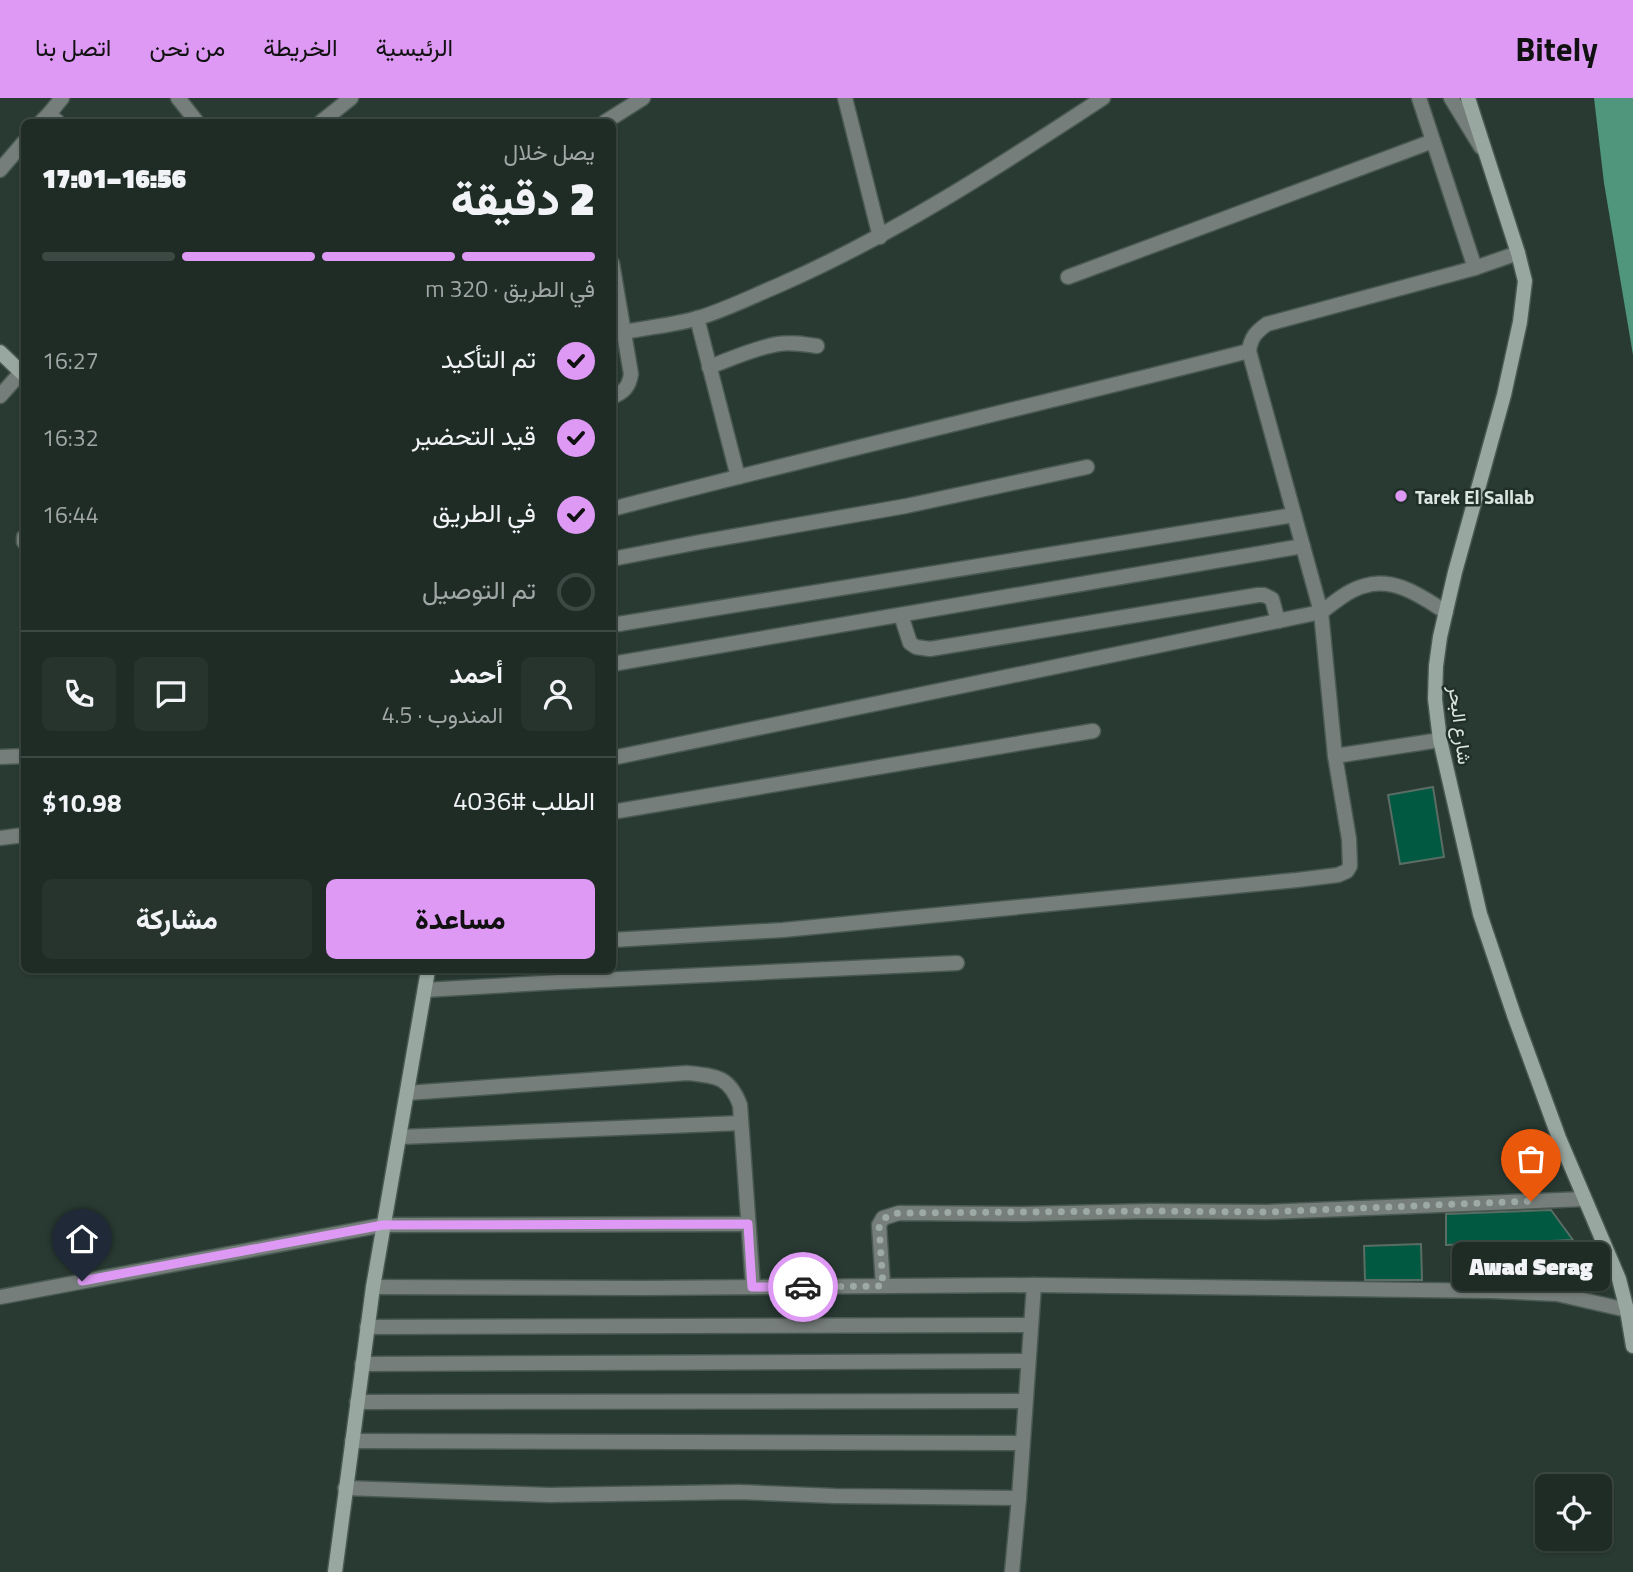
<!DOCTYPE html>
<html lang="ar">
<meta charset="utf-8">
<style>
:root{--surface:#1f2c26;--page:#27342e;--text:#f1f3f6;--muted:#a1a7a7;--line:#3c4843;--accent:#dd99f3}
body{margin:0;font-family:"Titillium Web",Vazirmatn,sans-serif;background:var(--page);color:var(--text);direction:rtl;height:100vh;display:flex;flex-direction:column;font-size:26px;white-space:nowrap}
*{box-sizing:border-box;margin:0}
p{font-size:23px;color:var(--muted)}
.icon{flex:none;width:38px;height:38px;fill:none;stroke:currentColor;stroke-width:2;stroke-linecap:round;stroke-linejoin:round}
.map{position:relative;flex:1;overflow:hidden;direction:ltr}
.side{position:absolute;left:21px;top:21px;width:595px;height:854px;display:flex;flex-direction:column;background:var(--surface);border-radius:10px;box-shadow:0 2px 5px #0004,0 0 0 2px var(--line);direction:rtl}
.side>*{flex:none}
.controls{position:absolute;left:1535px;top:1376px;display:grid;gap:14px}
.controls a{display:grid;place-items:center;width:77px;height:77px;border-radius:10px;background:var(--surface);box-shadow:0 2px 5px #0004,0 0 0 2px var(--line);font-size:35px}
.pin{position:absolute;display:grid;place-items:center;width:60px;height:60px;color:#fff;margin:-72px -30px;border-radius:50% 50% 50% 0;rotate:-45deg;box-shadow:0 0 7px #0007}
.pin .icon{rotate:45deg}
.courier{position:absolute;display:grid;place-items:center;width:70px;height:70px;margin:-35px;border:5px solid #dd99f3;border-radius:50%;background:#fff;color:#222;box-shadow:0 2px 9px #0007}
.bubble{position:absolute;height:49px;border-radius:10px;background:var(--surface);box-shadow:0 2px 5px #0004,0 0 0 2px var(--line);font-size:23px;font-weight:800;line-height:49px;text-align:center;direction:rtl}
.headline em{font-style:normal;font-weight:800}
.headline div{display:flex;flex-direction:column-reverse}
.headline{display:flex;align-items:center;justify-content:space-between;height:119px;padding:0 21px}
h1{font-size:46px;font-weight:800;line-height:52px}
.bar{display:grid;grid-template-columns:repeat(4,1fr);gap:10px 7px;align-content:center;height:84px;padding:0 21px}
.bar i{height:9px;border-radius:5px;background:var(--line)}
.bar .selected{background:var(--accent)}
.bar p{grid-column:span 4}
.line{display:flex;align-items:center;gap:18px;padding:0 21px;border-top:2px solid var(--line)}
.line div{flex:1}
.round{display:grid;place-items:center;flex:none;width:74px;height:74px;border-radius:10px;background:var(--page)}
ol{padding:0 21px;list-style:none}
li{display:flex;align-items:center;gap:21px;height:77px}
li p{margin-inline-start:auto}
li .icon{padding:7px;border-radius:50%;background:var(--accent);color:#111;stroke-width:4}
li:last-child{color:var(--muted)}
li i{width:38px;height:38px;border:4px solid var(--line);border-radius:50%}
.action{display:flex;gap:14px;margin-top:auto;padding:14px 21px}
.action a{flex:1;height:80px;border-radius:10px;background:var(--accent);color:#111;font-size:28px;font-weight:800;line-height:80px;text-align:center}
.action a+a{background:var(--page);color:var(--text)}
header{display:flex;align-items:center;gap:42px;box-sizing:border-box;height:98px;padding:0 35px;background:var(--accent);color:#111}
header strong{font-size:33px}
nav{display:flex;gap:38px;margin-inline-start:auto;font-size:24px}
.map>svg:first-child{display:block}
</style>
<header>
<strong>Bitely</strong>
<nav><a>الرئيسية</a><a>الخريطة</a><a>من نحن</a><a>اتصل بنا</a></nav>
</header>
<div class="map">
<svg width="1633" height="1474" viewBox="0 0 1633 1474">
<rect width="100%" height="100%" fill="#293a33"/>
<path fill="#4f967c" d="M1594 0H1633V257L1604 85Z"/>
<g fill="#015941" stroke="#5a6d65" stroke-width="2">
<path d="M1433 689 1444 759 1400 766 1388 697Z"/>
<path d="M1551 1112 1573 1142 1446 1147V1116Z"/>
<path d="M1421 1146 1422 1182H1365L1364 1148Z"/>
</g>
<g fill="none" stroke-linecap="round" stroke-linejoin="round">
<g stroke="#495952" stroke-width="17">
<g id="street">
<path d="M178 0 197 24"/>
<path d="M845 0 880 139"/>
<path d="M1419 0 1475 170"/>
<path d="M1451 0 1481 49"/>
<path d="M49 16 62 0"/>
<path d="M41 24 49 16 58 24"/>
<path d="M321 24 351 0"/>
<path d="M605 24 643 0"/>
<path d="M0 72 24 44"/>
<path d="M612 165 631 276C629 289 624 294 612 299"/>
<path d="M1068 179 1433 43"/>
<path d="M697 220 738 379"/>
<path d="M625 234C649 229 675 227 698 220 725 212 751 199 777 188 892 138 998 69 1103 0"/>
<path d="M709 269C731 261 754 250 778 246 791 244 804 246 817 248"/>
<path d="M0 298 24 271"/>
<path d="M612 411C824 356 1037 307 1249 253"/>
<path d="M24 439V444"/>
<path d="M612 461 700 444 906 408 1087 369"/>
<path d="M901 517 910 545 916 549 930 551 1258 497H1264L1272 501 1278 523"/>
<path d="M612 527 1294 417"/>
<path d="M612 566 1303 448"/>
<path d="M1335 658 1440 642"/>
<path d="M0 659 24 658"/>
<path d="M612 660 1321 514C1334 505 1348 492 1364 488 1394 478 1422 499 1446 514"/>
<path d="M612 714 1093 633"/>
<path d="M0 740 24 737"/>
<path d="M612 842 783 832 1297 782 1338 777 1347 773 1350 768 1349 741 1335 658 1321 514 1249 253C1251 239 1256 234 1267 226L1475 170 1518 155"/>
<path d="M425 892 559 884 957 865"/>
<path d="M407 995 687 975C716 978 729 978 740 1007L753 1189"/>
<path d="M400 1039 741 1025"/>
<path d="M883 1188 879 1127 883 1120 899 1115 1024 1116 1150 1113 1267 1114 1584 1101"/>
<path d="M373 1189 645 1190 1034 1187 1493 1193 1557 1196 1627 1212"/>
<path d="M0 1199 383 1127 748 1126"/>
<path d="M367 1229 1031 1227"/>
<path d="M362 1266 1028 1263"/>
<path d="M357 1304 1025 1303"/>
<path d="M352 1343 1022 1345"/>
<path d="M345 1390 549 1397 739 1394 835 1398 1019 1400"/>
<path d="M1012 1474 1019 1400 1034 1187"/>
</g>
</g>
<g stroke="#495952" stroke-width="17">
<g id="secondary">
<path d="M1468 0 1518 155 1525 183 1520 224 1504 297 1455 474 1440 539 1436 568 1435 601 1440 642 1480 816 1514 917 1559 1040 1619 1181 1627 1212 1633 1248"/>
<path d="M0 254 24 277"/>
<path d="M335 1474 373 1189 428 872"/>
</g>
</g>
<use href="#street" stroke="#767e7b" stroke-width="14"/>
<use href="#secondary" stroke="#99a7a1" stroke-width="14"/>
</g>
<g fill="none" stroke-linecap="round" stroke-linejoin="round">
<path stroke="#9da9a4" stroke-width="7" stroke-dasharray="0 12.6" d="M803 1189 883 1188 879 1127C884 1119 889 1117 899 1115L1150 1113 1267 1114 1531 1103"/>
<path stroke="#dd99f3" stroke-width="9" d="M82 1183 383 1127 748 1126 752 1189H803"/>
</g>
<circle fill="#dd99f3" stroke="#203029" stroke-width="2.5" cx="1401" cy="398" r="7"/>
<g text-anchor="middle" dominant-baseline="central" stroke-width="5" stroke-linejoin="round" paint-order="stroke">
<g font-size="19" font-weight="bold" fill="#dbe5e1" stroke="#203029" text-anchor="start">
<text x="1415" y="398">Tarek El Sallab</text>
</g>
<g font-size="19" fill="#dbe5e1" stroke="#203029">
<text transform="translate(1461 627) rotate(83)">شارع البحر</text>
</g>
</g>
</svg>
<div class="controls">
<a><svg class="icon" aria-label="locate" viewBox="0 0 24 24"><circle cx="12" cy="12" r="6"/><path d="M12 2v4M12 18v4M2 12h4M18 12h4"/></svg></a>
</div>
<div class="pin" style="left:1531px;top:1103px;background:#ea580c"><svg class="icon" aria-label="bag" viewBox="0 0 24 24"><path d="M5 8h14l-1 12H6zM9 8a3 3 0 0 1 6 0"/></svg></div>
<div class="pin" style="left:82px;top:1183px;background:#1f2937"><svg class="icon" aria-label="home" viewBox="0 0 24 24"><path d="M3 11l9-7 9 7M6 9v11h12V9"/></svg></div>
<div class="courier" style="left:803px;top:1189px"><svg class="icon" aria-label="car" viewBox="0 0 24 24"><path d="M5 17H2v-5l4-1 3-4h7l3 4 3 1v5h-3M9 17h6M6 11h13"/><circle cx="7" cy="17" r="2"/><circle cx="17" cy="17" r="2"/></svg></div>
<div class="bubble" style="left:1452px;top:1144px;width:158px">Awad Serag</div>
<section class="side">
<div class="headline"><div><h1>2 دقيقة</h1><p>يصل خلال</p></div><em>16:56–17:01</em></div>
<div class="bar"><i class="selected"></i><i class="selected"></i><i class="selected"></i><i></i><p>في الطريق · 320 m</p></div>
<ol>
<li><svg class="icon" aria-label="check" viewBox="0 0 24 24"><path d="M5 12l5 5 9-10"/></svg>تم التأكيد<p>16:27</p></li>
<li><svg class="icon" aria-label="check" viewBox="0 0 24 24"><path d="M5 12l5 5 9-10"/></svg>قيد التحضير<p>16:32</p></li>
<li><svg class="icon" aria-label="check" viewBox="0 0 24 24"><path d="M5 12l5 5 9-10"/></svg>في الطريق<p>16:44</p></li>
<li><i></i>تم التوصيل</li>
</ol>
<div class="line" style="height:126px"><a class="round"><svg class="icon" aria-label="person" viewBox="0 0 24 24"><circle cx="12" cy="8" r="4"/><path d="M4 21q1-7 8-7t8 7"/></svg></a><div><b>أحمد</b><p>المندوب · 4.5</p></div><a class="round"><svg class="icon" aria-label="chat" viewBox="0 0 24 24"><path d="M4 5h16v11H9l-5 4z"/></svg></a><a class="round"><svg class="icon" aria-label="phone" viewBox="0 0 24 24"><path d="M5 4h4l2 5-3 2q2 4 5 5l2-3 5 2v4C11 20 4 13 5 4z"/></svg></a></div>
<div class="line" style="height:91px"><div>الطلب #4036</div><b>$10.98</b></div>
<div class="action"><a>مساعدة</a><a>مشاركة</a></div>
</section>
</div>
